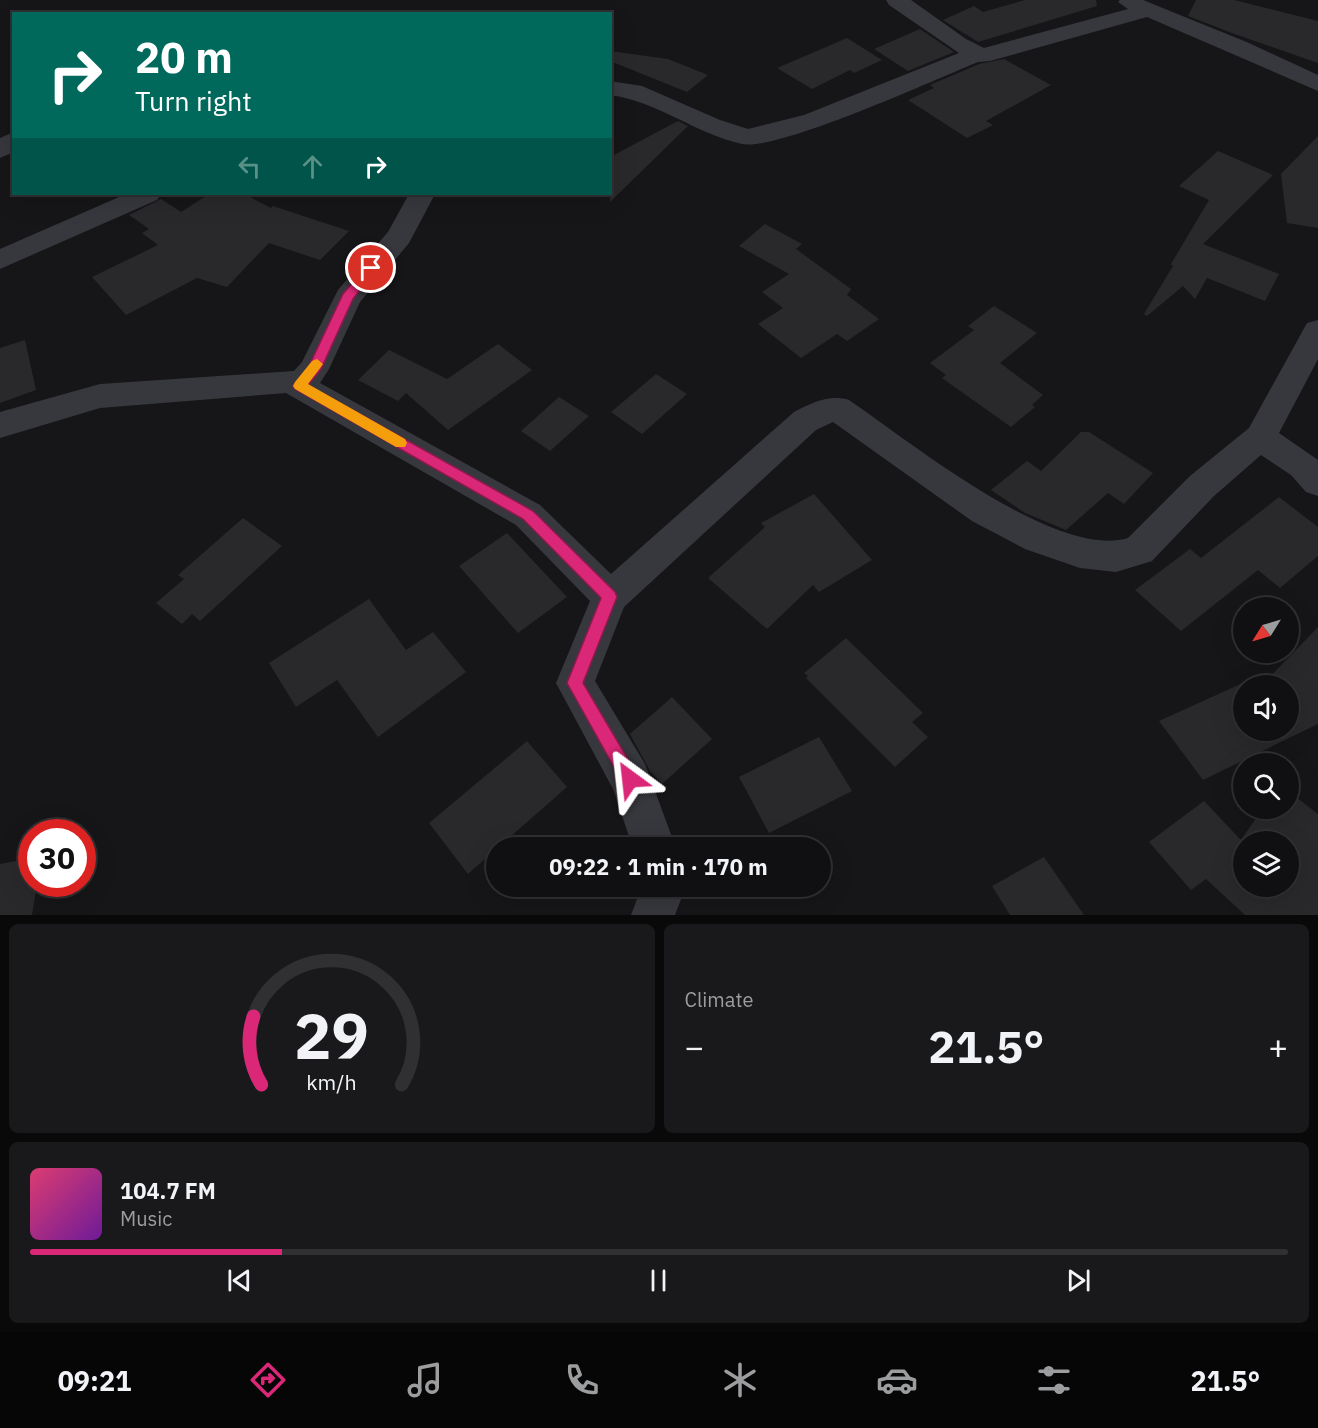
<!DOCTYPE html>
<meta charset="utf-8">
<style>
body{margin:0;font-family:"IBM Plex Sans",sans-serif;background:#19191b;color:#f1f3f6;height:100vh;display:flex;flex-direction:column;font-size:22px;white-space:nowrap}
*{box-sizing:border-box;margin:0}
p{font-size:20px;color:#9c9d9f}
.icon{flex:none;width:33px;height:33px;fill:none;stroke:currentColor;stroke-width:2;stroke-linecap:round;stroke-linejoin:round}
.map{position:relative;height:915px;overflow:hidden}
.panel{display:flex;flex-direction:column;gap:9px;padding:9px;background:#09090a;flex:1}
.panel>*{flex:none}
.hud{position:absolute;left:12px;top:12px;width:600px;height:183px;border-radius:0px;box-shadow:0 6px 24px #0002,0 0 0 2px #303032;background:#00695c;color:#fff;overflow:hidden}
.needle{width:39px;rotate:233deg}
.controls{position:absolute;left:1233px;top:597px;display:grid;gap:12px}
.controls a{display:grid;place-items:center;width:66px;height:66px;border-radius:50%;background:#101012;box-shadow:0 6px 24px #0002,0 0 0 2px #303032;font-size:30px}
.speed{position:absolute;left:18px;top:819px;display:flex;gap:12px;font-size:30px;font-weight:700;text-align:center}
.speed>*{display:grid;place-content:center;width:78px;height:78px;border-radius:50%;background:#101012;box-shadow:0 6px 24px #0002,0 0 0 2px #303032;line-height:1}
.speed .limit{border:9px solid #d22;background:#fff;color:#111}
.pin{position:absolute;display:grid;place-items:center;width:51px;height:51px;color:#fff;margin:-26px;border:3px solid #fff;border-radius:50%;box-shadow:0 2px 6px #0007}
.me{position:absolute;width:66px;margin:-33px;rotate:330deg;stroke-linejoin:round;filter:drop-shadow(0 0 4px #0008)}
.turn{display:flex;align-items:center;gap:21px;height:126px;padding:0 24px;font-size:27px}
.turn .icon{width:78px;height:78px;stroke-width:2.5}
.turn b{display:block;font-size:42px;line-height:51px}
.lanes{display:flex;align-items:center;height:57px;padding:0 24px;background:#0003;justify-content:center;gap:30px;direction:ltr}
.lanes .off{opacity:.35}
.big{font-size:45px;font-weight:700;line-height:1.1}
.panel .tile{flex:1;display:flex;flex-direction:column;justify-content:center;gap:9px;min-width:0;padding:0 21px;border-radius:9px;background:#19191b}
.panel .dial{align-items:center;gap:0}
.dial svg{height:156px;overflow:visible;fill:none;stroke:#303032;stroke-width:7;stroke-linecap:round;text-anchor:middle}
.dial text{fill:#f1f3f6;stroke:none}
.song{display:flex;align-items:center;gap:18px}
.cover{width:72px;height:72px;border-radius:9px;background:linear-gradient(135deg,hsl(340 70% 55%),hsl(280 70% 35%))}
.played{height:6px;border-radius:3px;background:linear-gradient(90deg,#db2777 20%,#303032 20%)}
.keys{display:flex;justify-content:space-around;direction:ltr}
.heat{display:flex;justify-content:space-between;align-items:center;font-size:33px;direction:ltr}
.panel .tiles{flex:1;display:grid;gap:9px;grid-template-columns:1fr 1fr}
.tile:last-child{grid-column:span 2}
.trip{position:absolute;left:486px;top:837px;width:345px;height:60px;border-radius:30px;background:#101012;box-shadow:0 6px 24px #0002,0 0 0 2px #303032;font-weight:700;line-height:60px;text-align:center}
.menu{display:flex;height:96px;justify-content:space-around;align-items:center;background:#060607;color:#9c9d9f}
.menu .icon{width:42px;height:42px}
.menu .current{color:#db2777}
.menu b{font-size:27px;color:#f1f3f6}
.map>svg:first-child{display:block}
.building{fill:#29292c;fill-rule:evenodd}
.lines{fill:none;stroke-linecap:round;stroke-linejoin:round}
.minor{fill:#37383d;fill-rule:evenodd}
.route{fill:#db2777;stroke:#8e194d;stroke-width:1.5}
.slow{fill:#f59e0b}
</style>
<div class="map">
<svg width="1318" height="915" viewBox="0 0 1318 915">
<rect width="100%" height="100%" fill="#161618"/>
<path class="building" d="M1025 0H1096L1097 6 978 42 943 20 974 6 983 12Z
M1196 0H1234L1318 21V63L1232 33 1188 16Z
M920 29 954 52 908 71 874 49Z
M847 38 882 60 854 73 850 70 812 89 777 68Z
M610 51 668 59 708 75 687 92 610 61Z
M1004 59 1051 85 986 121 993 125 967 138 908 100 934 88 930 85 979 64Z
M678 121 688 126 610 202V157Z
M1318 136V228L1287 223 1281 174Z
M1218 151 1273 175 1203 244 1279 274 1265 301 1207 278 1195 299 1183 286 1147 316 1144 314 1173 266 1171 264 1209 200 1179 186Z
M209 194H244L271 208 273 206 349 231 320 260 269 243 227 287 197 278 126 315 92 277 158 245 142 233 149 229 129 215 161 199 181 212Z
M765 224 802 244 796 249 851 289 847 295 879 319 847 341 837 334 801 358 758 324 783 308 762 292 789 274 739 246Z
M994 306 1037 333 1000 363 1043 395 1032 405 1035 407 1011 427 942 378 946 375 930 363 974 330 968 326Z
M25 340 36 390 0 403V348Z
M498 344 532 370 448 430 406 393 398 401 358 380 389 350 447 379Z
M656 374 687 394 642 434 611 412Z
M559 397 589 416 550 451 521 431Z
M1081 432H1089L1153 473 1124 504 1108 493 1066 530 1025 513 991 490 1027 461 1041 471Z
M814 494 872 560 819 592 813 585 767 629 708 578 765 527 761 523Z
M1279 497 1318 527V556L1280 588 1258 570 1181 631 1135 590 1190 549 1201 558Z
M243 518 282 546 200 621 192 614 182 624 156 603 184 579 178 575Z
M507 533 567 597 518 633 459 566Z
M369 599 406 650 433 632 466 672 378 737 337 680 296 707 269 663Z
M1318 627V724L1203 780 1159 721 1256 677 1262 685ZM1244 686H1288V730H1244Z
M846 638 923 713 912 722 928 737 895 767 806 678 808 676 804 673Z
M672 697 712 739 662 784 650 771 630 734Z
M819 737 852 791 769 833 739 777Z
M527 741 567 787 468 874 429 823Z
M1288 791 1318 814V915H1245L1206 879 1191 890 1149 842 1204 801 1241 840 1263 808H1288ZM1244 842H1288V886H1244Z
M1044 857 1084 915H1010L992 886Z
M32 858V884H37L32 915H0V864Z"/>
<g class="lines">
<path class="minor" d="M886 0H911L966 39 984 48 1128 9 1118 2 1120 0H1143L1249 43 1318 75V91L1147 17 990 61 978 62C936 79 779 151 742 144 696 134 657 101 610 95V81L642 86 720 120 748 129 804 115 959 53 889 5Z
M14 132V152L0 158V138Z
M126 194H161L157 200 0 269V249Z
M409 194H435L409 243 360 302 329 369 320 383 540 505 611 574 794 412C812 403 829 394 849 400 909 441 1056 560 1128 538L1190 476 1249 428 1307 323 1318 320V359L1279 433 1318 460V496L1306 492 1291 475 1261 455 1214 496 1152 561 1116 572 1080 568 1025 549 972 521 833 422 816 430 624 607 595 681 645 764 676 848H633L613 789 556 683 590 601 516 525 286 393 100 408 0 438V412L100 384 294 371 302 362 338 290 388 232Z
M642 886H686L675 915H631Z"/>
</g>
<path class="route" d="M371 265 377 268 353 299 321 369 308 385 533 511 615 592 617 597 583 683 636 773 638 779 636 785 630 788 624 785 567 683 601 598 523 519 295 389 293 386 309 366 343 294 367 266Z"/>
<path class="slow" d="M317 359 323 364 308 384 405 439 407 443 405 447H396L295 389 293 386 295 382 312 361Z"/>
</svg>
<div class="controls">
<a><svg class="needle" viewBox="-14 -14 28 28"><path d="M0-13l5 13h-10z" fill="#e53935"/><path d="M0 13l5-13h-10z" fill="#9c9d9f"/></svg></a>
<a><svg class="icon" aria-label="sound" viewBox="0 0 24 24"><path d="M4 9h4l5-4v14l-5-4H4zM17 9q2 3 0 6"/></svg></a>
<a><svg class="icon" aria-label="search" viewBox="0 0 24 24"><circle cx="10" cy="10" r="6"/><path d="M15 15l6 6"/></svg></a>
<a><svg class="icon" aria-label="layers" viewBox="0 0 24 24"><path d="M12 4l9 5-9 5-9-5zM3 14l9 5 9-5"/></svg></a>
</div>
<div class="speed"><div class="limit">30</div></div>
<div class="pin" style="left:371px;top:268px;background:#d93025"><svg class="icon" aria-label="arrive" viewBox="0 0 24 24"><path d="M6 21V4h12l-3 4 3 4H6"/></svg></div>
<svg class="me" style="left:630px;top:779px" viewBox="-20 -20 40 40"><path d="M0-17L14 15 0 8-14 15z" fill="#db2777" stroke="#fff" stroke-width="4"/></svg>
<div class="trip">09:22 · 1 min · 170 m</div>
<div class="hud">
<div class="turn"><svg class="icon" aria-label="right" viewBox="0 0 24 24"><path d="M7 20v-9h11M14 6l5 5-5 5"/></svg><div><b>20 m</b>Turn right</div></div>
<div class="lanes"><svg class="icon off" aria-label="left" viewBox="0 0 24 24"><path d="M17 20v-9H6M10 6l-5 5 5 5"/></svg><svg class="icon off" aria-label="ahead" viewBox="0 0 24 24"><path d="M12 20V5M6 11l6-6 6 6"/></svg><svg class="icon" aria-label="right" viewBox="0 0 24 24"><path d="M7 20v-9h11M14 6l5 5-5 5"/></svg></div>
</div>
</div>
<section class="panel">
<div class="tiles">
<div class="tile dial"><svg viewBox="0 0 100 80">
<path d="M14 69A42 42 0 1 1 86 69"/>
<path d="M14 69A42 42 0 0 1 10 34" stroke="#db2777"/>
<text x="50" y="56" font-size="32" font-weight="700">29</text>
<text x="50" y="72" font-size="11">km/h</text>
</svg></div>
<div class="tile"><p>Climate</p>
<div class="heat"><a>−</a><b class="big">21.5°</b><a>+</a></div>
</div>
<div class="tile">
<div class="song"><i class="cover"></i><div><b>104.7 FM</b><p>Music</p></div></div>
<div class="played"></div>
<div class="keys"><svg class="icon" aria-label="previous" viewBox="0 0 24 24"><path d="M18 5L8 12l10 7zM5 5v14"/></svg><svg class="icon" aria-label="pause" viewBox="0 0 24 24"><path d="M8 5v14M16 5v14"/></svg><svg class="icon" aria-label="next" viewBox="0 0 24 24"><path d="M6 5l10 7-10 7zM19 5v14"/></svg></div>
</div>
</div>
</section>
<nav class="menu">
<b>09:21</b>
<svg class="icon current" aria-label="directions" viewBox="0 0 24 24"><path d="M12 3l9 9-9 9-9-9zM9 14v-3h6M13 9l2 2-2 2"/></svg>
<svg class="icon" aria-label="music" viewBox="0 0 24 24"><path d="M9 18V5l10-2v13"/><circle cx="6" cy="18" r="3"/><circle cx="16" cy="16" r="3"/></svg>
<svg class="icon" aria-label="phone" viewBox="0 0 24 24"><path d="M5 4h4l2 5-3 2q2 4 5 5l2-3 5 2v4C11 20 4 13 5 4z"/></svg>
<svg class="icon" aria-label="climate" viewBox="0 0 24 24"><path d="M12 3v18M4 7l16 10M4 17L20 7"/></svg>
<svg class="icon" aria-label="car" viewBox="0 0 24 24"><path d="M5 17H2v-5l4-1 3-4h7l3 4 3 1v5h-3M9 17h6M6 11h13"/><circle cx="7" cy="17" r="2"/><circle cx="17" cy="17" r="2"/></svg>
<svg class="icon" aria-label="filters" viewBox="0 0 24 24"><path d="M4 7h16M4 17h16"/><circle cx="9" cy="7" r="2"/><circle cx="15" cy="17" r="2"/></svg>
<b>21.5°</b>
</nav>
